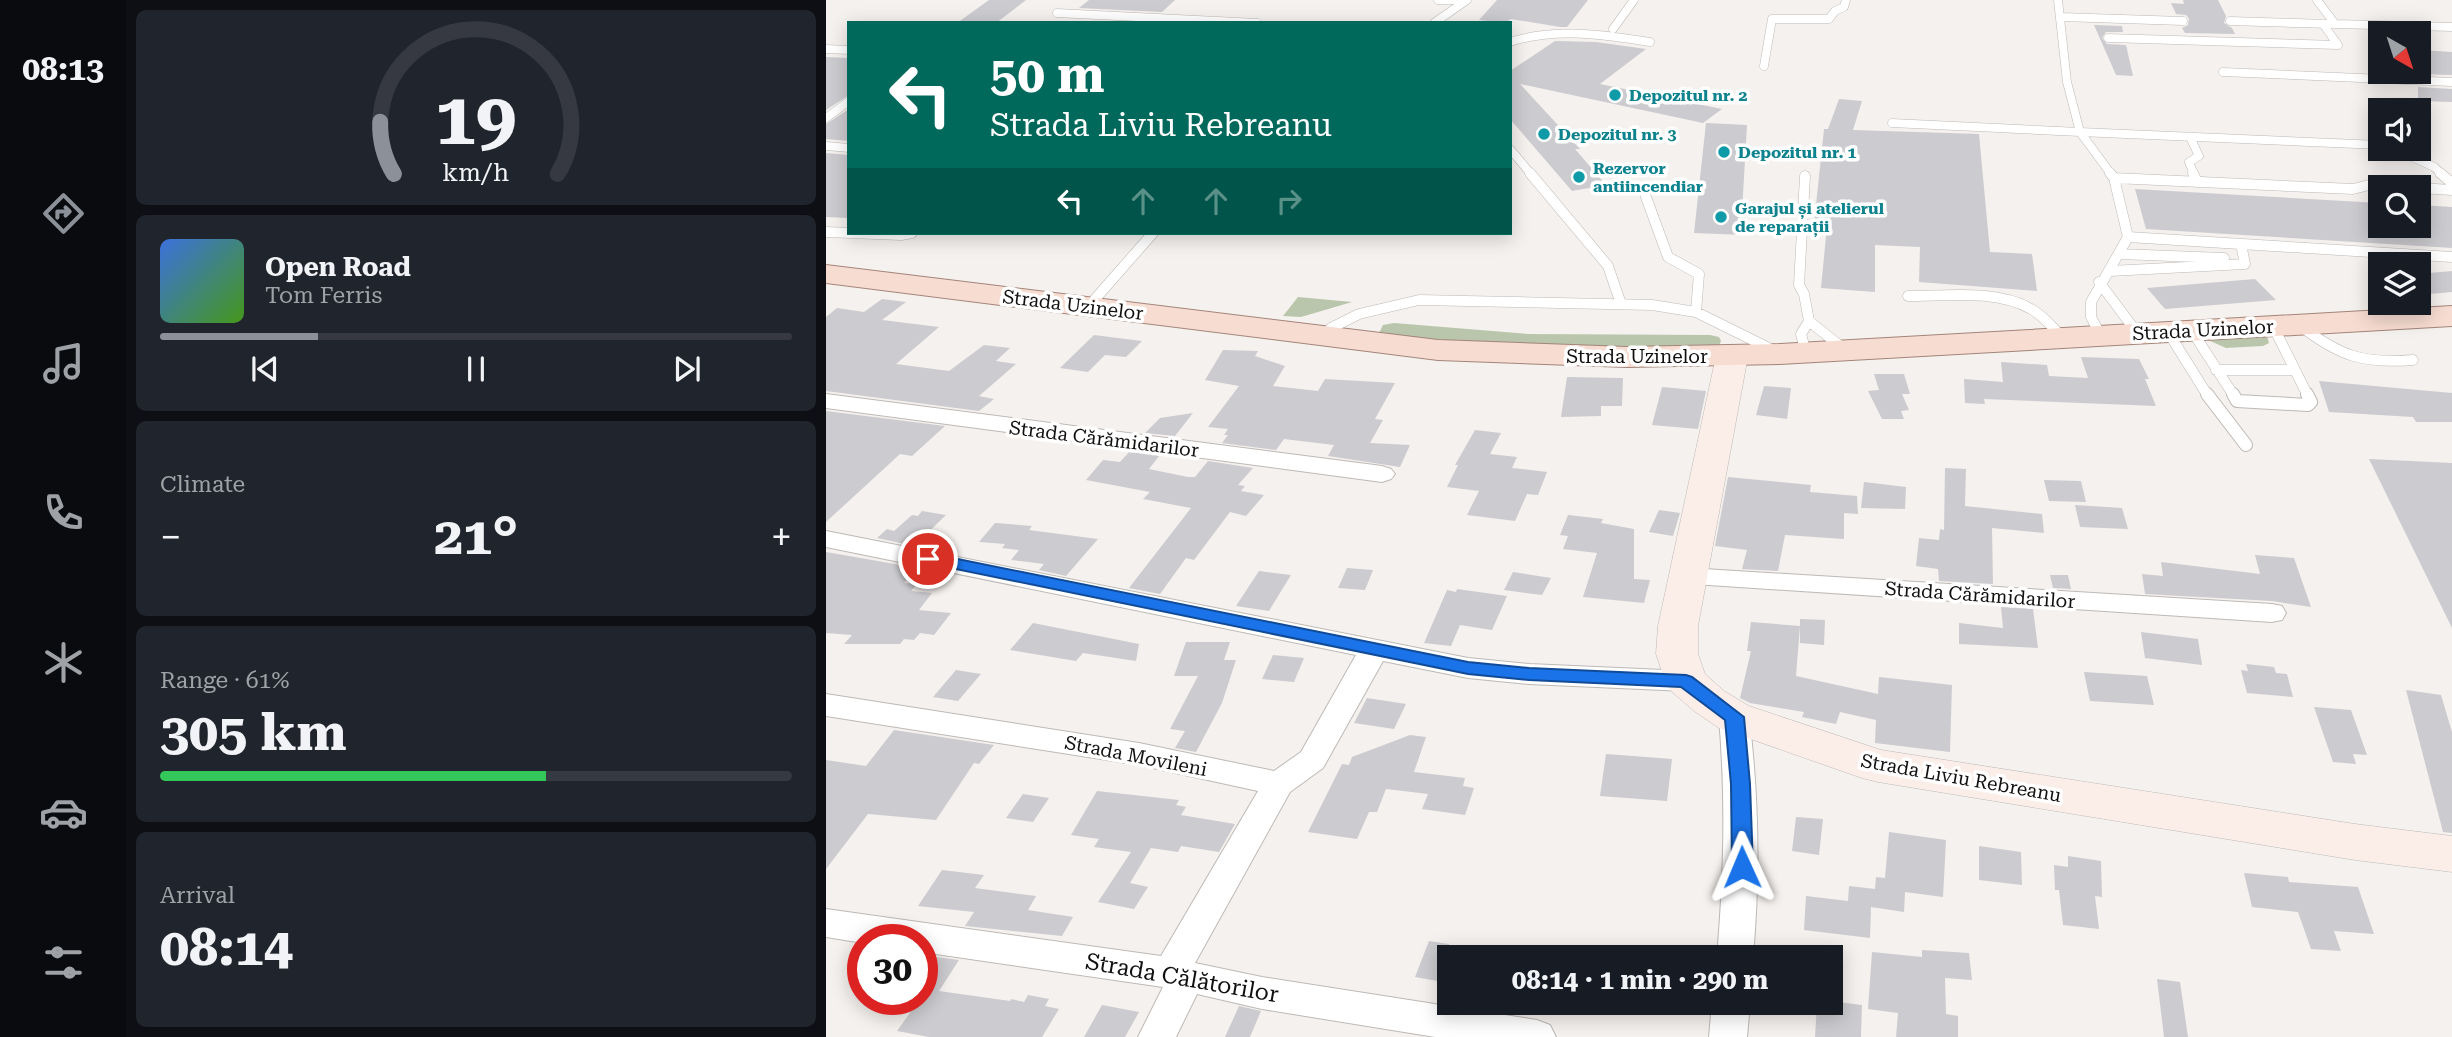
<!DOCTYPE html>
<meta charset="utf-8">
<style>
body{margin:0;font-family:"Roboto Serif",serif;background:#20242c;color:#f1f3f6;height:100vh;display:flex;flex-direction:column;font-size:26px;white-space:nowrap}
*{box-sizing:border-box;margin:0}
p{font-size:23px;color:#9ea1a6}
.icon{flex:none;width:38px;height:38px;fill:none;stroke:currentColor;stroke-width:2;stroke-linecap:round;stroke-linejoin:round}
.map{position:relative;flex:1;overflow:hidden}
.details{display:flex;flex-direction:column;gap:10px;padding:10px;background:#0d0f14;width:700px}
.details>*{flex:none}
.guide{position:absolute;left:21px;top:21px;width:665px;height:214px;border-radius:0px;box-shadow:0 4px 18px #0003;background:#00695c;color:#fff;overflow:hidden}
.needle{width:46px;rotate:141deg}
.controls{position:absolute;left:1542px;top:21px;display:grid;gap:14px}
.controls a{display:grid;place-items:center;width:63px;height:63px;border-radius:0px;background:#171b24;box-shadow:0 4px 18px #0003;font-size:35px}
.speed{position:absolute;left:21px;top:924px;display:flex;gap:14px;font-size:35px;font-weight:700;text-align:center}
.speed>*{display:grid;place-content:center;width:91px;height:91px;border-radius:50%;background:#171b24;box-shadow:0 4px 18px #0003;line-height:1}
.speed .limit{border:10px solid #d22;background:#fff;color:#111}
.pin{position:absolute;display:grid;place-items:center;width:60px;height:60px;color:#fff;margin:-30px;border:4px solid #fff;border-radius:50%;box-shadow:0 2px 7px #0007}
.me{position:absolute;width:77px;margin:-38px;rotate:359deg;stroke-linejoin:round;filter:drop-shadow(0 0 5px #0008)}
.turn{display:flex;align-items:center;gap:24px;height:147px;padding:0 28px;font-size:32px}
.turn .icon{width:91px;height:91px;stroke-width:2.5}
.turn b{display:block;font-size:49px;line-height:60px}
.lanes{display:flex;align-items:center;height:66px;padding:0 28px;background:#0003;justify-content:center;gap:35px;direction:ltr}
.lanes .off{opacity:.35}
.big{font-size:52px;font-weight:700;line-height:1.1}
.details .widget{flex:1;display:flex;flex-direction:column;justify-content:center;gap:10px;min-width:0;padding:0 24px;border-radius:10px;background:#20242c}
.details .dial{align-items:center;gap:0}
.dial svg{height:182px;overflow:visible;fill:none;stroke:#363941;stroke-width:7;stroke-linecap:round;text-anchor:middle}
.dial text{fill:#f1f3f6;stroke:none}
.song{display:flex;align-items:center;gap:21px}
.cover{width:84px;height:84px;border-radius:10px;background:linear-gradient(135deg,hsl(220 70% 55%),hsl(100 70% 35%))}
.played{height:7px;border-radius:4px;background:linear-gradient(90deg,#8c9099 25%,#363941 25%)}
.keys{display:flex;justify-content:space-around;direction:ltr}
.heat{display:flex;justify-content:space-between;align-items:center;font-size:38px;direction:ltr}
.charge{height:10px;border-radius:5px;background:linear-gradient(90deg,#34c759 61%,#363941 0)}
.trip{position:absolute;left:611px;top:945px;width:406px;height:70px;border-radius:0px;background:#171b24;box-shadow:0 4px 18px #0003;font-weight:700;line-height:70px;text-align:center}
main{display:flex;flex:1;min-height:0}
.menu{display:flex;flex-direction:column;width:126px;justify-content:space-around;align-items:center;background:#090b0e;color:#9ea1a6}
.menu .icon{width:49px;height:49px}
.menu .on{color:#8c9099}
.menu b{font-size:32px;color:#f1f3f6}
.map>svg:first-child{display:block}
.green{fill:#bac6ac}
.building{fill:#cccbcf}
.lines{fill:none;stroke-linecap:round;stroke-linejoin:round}
.lane-far2-casing{stroke:#bdb9b6;stroke-width:9}
.lane-far1-casing{stroke:#bdb9b6;stroke-width:11}
.lane-casing{stroke:#bdb9b6;stroke-width:14}
.street-casing{stroke:#bdb9b6;stroke-width:2}
.secondary-casing{stroke:#bdb9b6;stroke-width:1}
.primary-casing{stroke:#a38579;stroke-width:2}
.lane-far2{stroke:#fff;stroke-width:8}
.lane-far1{stroke:#fff;stroke-width:10}
.lane{stroke:#fff;stroke-width:12}
.street{fill:#fff;fill-rule:evenodd}
.secondary{fill:#fbede8;fill-rule:evenodd}
.primary{fill:#f7dcd1;fill-rule:evenodd}
.route{fill:#1a73e8;stroke:#114b97;stroke-width:2}
.culture-dot{fill:#0f9aa8;stroke:#fff;stroke-width:2.5}
.labels{text-anchor:middle;dominant-baseline:central;stroke-width:7;stroke-linejoin:round;paint-order:stroke}
.far-culture-label{font-size:16px;font-weight:bold;fill:#0d838f;stroke:#fff;text-anchor:start}
.street-label{font-size:19px;fill:#11100f;stroke:#fff}
.near-street-label{font-size:23px;fill:#11100f;stroke:#fff}
</style>
<main>
<nav class="menu">
<b>08:13</b>
<svg class="icon on" aria-label="directions" viewBox="0 0 24 24"><path d="M12 3l9 9-9 9-9-9zM9 14v-3h6M13 9l2 2-2 2"/></svg>
<svg class="icon" aria-label="music" viewBox="0 0 24 24"><path d="M9 18V5l10-2v13"/><circle cx="6" cy="18" r="3"/><circle cx="16" cy="16" r="3"/></svg>
<svg class="icon" aria-label="phone" viewBox="0 0 24 24"><path d="M5 4h4l2 5-3 2q2 4 5 5l2-3 5 2v4C11 20 4 13 5 4z"/></svg>
<svg class="icon" aria-label="climate" viewBox="0 0 24 24"><path d="M12 3v18M4 7l16 10M4 17L20 7"/></svg>
<svg class="icon" aria-label="car" viewBox="0 0 24 24"><path d="M5 17H2v-5l4-1 3-4h7l3 4 3 1v5h-3M9 17h6M6 11h13"/><circle cx="7" cy="17" r="2"/><circle cx="17" cy="17" r="2"/></svg>
<svg class="icon" aria-label="filters" viewBox="0 0 24 24"><path d="M4 7h16M4 17h16"/><circle cx="9" cy="7" r="2"/><circle cx="15" cy="17" r="2"/></svg>
</nav>
<section class="details">
<div class="widget dial"><svg viewBox="0 0 100 80">
<path d="M14 69A42 42 0 1 1 86 69"/>
<path d="M14 69A42 42 0 0 1 8 46" stroke="#8c9099"/>
<text x="50" y="56" font-size="32" font-weight="700">19</text>
<text x="50" y="72" font-size="11">km/h</text>
</svg></div>
<div class="widget">
<div class="song"><i class="cover"></i><div><b>Open Road</b><p>Tom Ferris</p></div></div>
<div class="played"></div>
<div class="keys"><svg class="icon" aria-label="previous" viewBox="0 0 24 24"><path d="M18 5L8 12l10 7zM5 5v14"/></svg><svg class="icon" aria-label="pause" viewBox="0 0 24 24"><path d="M8 5v14M16 5v14"/></svg><svg class="icon" aria-label="next" viewBox="0 0 24 24"><path d="M6 5l10 7-10 7zM19 5v14"/></svg></div>
</div>
<div class="widget"><p>Climate</p>
<div class="heat"><a>−</a><b class="big">21°</b><a>+</a></div>
</div>
<div class="widget"><p>Range · 61%</p><b class="big">305 km</b><div class="charge"></div></div>
<div class="widget"><p>Arrival</p><b class="big">08:14</b></div>
</section>
<div class="map">
<svg width="1626" height="1037" viewBox="0 0 1626 1037">
<rect width="100%" height="100%" fill="#f5f1ee"/>
<path class="green" d="M472 297 526 302 475 317 457 316Z
M568 323 702 334 884 335 893 337 895 341 893 346C779 349 665 349 553 333L557 325Z
M1441 336 1443 343 1437 346 1400 348 1382 340Z"/>
<path class="building" d="M163 0H200L170 23H131Z
M263 0H349L336 12 253 8Z
M671 0H762L741 27H734L685 19 679 23 653 20Z
M1357 0H1392L1400 16 1398 23 1406 28 1409 34 1359 33 1356 28 1362 25 1363 19 1360 15 1350 14 1345 3 1358 4Z
M1268 25 1296 26 1297 32H1280L1276 38 1281 44 1300 45 1307 76 1290 75Z
M729 41 770 42 820 49 774 84 896 109 877 123 694 84 754 149H749L780 185 746 191 684 119V71Z
M1592 50 1626 52V75L1592 74Z
M0 57 23 58V95L0 110Z
M1592 87 1626 89V102L1592 101Z
M1013 99 1036 101 1027 130 1153 134 1164 252 1206 254 1211 291 1093 282 1094 247 1049 245V292L995 288 1001 226 988 224 998 129H1002Z
M23 109V141L0 139V124Z
M880 123 921 125 916 212H920L919 235 868 233Z
M0 153 23 155V218L0 217Z
M1309 189 1554 203V226H1592V205L1626 207V248L1320 229Z
M1626 271V292L1592 295V274Z
M1429 279 1450 300 1339 309 1321 288Z
M56 299 80 302 56 320 113 327 70 364 123 371 158 345 184 348 170 361 190 364 153 396 168 399 153 411 0 391V317L11 308 38 312Z
M268 335 316 341 300 357 279 355 262 372 234 368Z
M397 350 432 351 429 356 459 366 447 386 492 391 499 379 569 383 549 419 557 420 544 443 584 445 574 467 502 456 508 445 458 439 450 450 396 443 402 435H398L402 429 382 427 413 386 379 380Z
M1255 357 1313 359 1323 379H1319L1330 406 1158 399 1159 404 1139 403 1138 379 1177 382 1175 362 1221 365 1223 376 1262 378Z
M1048 374H1078L1084 394H1076L1083 410 1075 411 1078 419H1056L1042 391 1053 390Z
M741 377 797 378 796 406H775V416L735 417Z
M1493 381 1626 393V422H1590L1587 417 1503 412Z
M938 386 965 388 961 419 930 415Z
M836 387 880 391 872 429 826 425Z
M0 411 119 426 86 456 74 454 0 522Z
M367 413 349 436 319 433 334 418Z
M649 430 675 433 664 454 691 457 686 468 721 472 712 495 701 494 689 521 641 515 653 491 621 487 632 465H629Z
M304 451 334 455 323 469 362 477H369L382 461 427 468 412 485 419 486 415 491 438 495 420 516 404 512 368 560 360 558 334 594 303 588 365 508 317 499 324 492 260 480 277 460 294 462Z
M1543 459 1626 463V628Z
M1119 468 1140 469 1139 506 1216 514 1218 533 1166 528 1167 584 1113 581 1112 569 1090 566 1093 538 1113 540 1114 529 1118 530Z
M902 477 985 485 984 492 1031 496 1032 514 1018 513V539L959 535 952 571 916 569 921 550 889 546Z
M1218 480 1255 481 1260 502 1223 501Z
M1038 482 1080 487 1079 509 1035 508Z
M1249 505 1296 508 1302 529 1254 527Z
M833 510 854 513 847 536 823 532Z
M96 511 120 515 88 546 51 538 61 529 68 531 86 515 92 516Z
M742 515 777 519 775 523 808 529V579L824 580 818 603 757 597 771 553 737 549 742 536 734 535Z
M169 523 206 526 203 530 272 539 240 576 213 570 218 564 185 560 193 550 176 548 179 544 153 542Z
M0 552 92 568 78 583 91 584 85 591 106 593 93 610 125 613 108 635 94 633 88 640 78 639 74 644H18L26 635 0 633Z
M1429 555 1468 558 1485 607 1446 601 1319 594 1316 574 1337 576 1335 562 1434 574Z
M521 568 547 570 539 590 512 588Z
M433 571 465 575 443 611 410 606Z
M687 572 725 578 716 595 678 590Z
M1224 575H1242L1245 589 1227 588Z
M631 589 681 596 666 630 634 625 625 646 598 643 621 590 630 592Z
M1175 607 1207 609 1212 648 1133 644V623L1177 628Z
M974 619 999 620 998 645 974 643Z
M925 622 974 626 970 676 1052 694 1053 677 1126 685 1124 752 1049 743 1050 720 1014 712 1010 724 976 717 978 712 924 703 914 698 925 651H921Z
M207 623 313 644 310 661 257 653 250 661 184 650Z
M1315 632 1372 639 1376 665 1319 658Z
M360 642H404L398 660H410L396 703 370 752 349 748 359 731 344 729 372 676H348Z
M447 655 478 658 468 682 436 679Z
M1420 664 1448 667 1450 673 1461 674 1467 697 1421 693 1415 670 1422 671Z
M130 670 155 674 132 701 107 697Z
M1258 672 1321 676 1328 705 1264 701Z
M1580 690 1615 695 1626 732V833L1617 832Z
M541 698 580 704 568 729 528 723Z
M1488 707 1525 710 1541 755 1527 754 1530 764 1507 762Z
M68 730 168 745 153 764 148 763 110 820 42 814 0 869V760L40 766Z
M584 735 600 737 588 772 639 778 637 786 648 788 639 815 596 809 602 794 560 789 551 812H543L531 839 482 832 516 764 523 765 526 757Z
M780 754 846 759 841 801 774 796Z
M271 791 353 800 350 805 360 807 355 815 409 824 393 852 355 846 352 852 325 848 304 883 322 887 308 909 272 902 305 852 268 847 273 839 245 835Z
M197 794 223 798 207 822 180 818Z
M970 817 997 819 993 855 966 851Z
M1063 832 1120 840 1117 897 1079 892 1078 912 1045 907 1044 938 978 930 980 896 1022 901 1023 886 1049 889 1050 877 1059 878Z
M1153 846 1195 852 1196 885 1153 880Z
M1242 856 1275 861 1276 897 1269 896 1273 929 1237 925 1233 890H1229L1228 865 1242 867Z
M116 870 158 875 149 888 210 896 202 910 247 917 236 936 139 926 148 912 92 906Z
M1418 873 1462 877 1463 882 1532 887 1548 934 1508 931 1515 951 1485 949 1472 912 1426 907Z
M603 941 623 944V983L589 977Z
M1096 950 1143 953 1146 980 1119 978 1120 1014 1132 1016V1037H1070L1072 1013 1042 1009 1046 952 1096 957Z
M111 957 133 960 113 991 184 1001 185 999 198 1002 202 995 223 999 219 1006 233 1009 216 1037H103L71 1031 86 1010 78 1009 84 999H96V980Z
M1331 979 1354 982 1362 1037H1338Z
M1004 1001 1036 1005 1035 1037H989L991 1003Z
M276 1005 313 1012 299 1037H258Z
M413 1006 435 1011 424 1037H399Z"/>
<g class="lines">
<defs>
<path id="lane-far2" d="M612 0H640
M1232 0 1241 82 1254 132 1554 145
M1491 0 1509 24 1626 27
M231 13 431 23
M1235 17 1357 21
M1404 21 1505 24
M608 23 641 0
M787 29 808 0
M1282 38 1512 45 1497 24
M684 42C731 27 776 35 824 42
M0 49 23 50
M938 66 946 19H1003L1009 11 1018 7 1020 0
M1397 72 1626 82
M0 118 23 101
M1066 123 1254 132 1285 174
M1364 137 1373 156 1363 162 1368 174
M0 146 23 148
M684 149 705 174
M1569 149 1608 167 1616 174"/>
<path id="lane-far1" d="M704 173 782 266 795 304
M1367 173 1371 182
M1614 173 1626 183
M979 176 973 285 978 294 983 321 1018 349
M1288 178 1527 189 1543 185 1576 187
M1592 188 1626 190
M820 197 842 257 873 274 870 312
M0 232 75 235 86 233
M1302 237 1626 257
M1293 254 1398 258
M1284 271 1419 264 1415 244
M1273 282 1312 334
M1082 296C1121 296 1170 289 1205 309 1218 316 1227 328 1237 338
M262 307 327 233
M1473 325C1514 356 1536 364 1587 360
M1447 326 1482 396
M1366 331 1408 396
M1342 332 1382 396
M1275 336 1265 317V302L1302 237 1288 178 1284 173
M496 337 505 328 533 314 593 300 826 305 870 312 951 352
M980 353 975 334 983 321
M1390 370H1469"/>
<path id="lane" d="M1381 394 1420 445
M1407 394 1411 401 1482 405 1485 402 1481 394"/>
<path id="street" d="M0 394 556 466 565 469 569 474 565 479 556 482 0 408Z
M0 531 642 658 703 664 860 671 871 674 875 681 871 688 860 691 703 684 642 678 557 661 497 768 464 792 369 963 436 977 711 1020 724 1025 730 1037H609L436 1009 371 994 350 1037H312L337 987 96 952V940H37V943L0 937V909L335 956 432 791 313 765 0 716V694L313 743 448 771 475 752 530 655 0 547Z
M862 568 1446 604 1456 606 1460 613 1456 620 1446 622 852 583 848 577 852 571Z
M908 706 919 709 923 717C933 798 934 876 927 957H891C898 874 900 801 893 717L897 709Z
M886 1003H924L921 1037H883Z"/>
<path id="secondary" d="M906 347 917 349 922 356 872 626V654L879 674 898 691 923 706 1055 750 1529 824 1626 836V872L1529 860 1052 782 1036 778 893 728 868 711 845 691 839 681 830 654 832 626 890 356 895 349Z"/>
<path id="primary" d="M0 265 612 340 801 347 954 344 1626 306V326L954 364 801 367 612 360 0 283Z"/>
</defs>
<use href="#lane-far2" class="lane-far2-casing"/>
<use href="#lane-far1" class="lane-far1-casing"/>
<use href="#lane" class="lane-casing"/>
<use href="#street" class="street-casing"/>
<use href="#secondary" class="secondary-casing"/>
<use href="#primary" class="primary-casing"/>
<use href="#lane-far2" class="lane-far2"/>
<use href="#lane-far1" class="lane-far1"/>
<use href="#lane" class="lane"/>
<use href="#street" class="street"/>
<use href="#secondary" class="secondary"/>
<use href="#primary" class="primary"/>
</g>
<path class="route" d="M102 553 642 662 703 668 860 675 866 677 918 717 924 784 927 867 924 873 916 875 909 873 906 867 905 784 899 720 855 687 703 680 642 674 96 562 93 559 96 555Z"/>
<g class="culture-dot">
<circle cx="789" cy="95" r="7"/>
<circle cx="718" cy="134" r="7"/>
<circle cx="898" cy="152" r="7"/>
<circle cx="753" cy="177" r="7"/>
<circle cx="895" cy="217" r="7"/>
</g>
<g class="labels">
<g class="far-culture-label">
<text x="803" y="95">Depozitul nr. 2</text>
<text x="732" y="134">Depozitul nr. 3</text>
<text x="912" y="152">Depozitul nr. 1</text>
<text x="767" y="168">Rezervor<tspan x="767" dy="18">antiincendiar</tspan></text>
<text x="909" y="208">Garajul și atelierul<tspan x="909" dy="18">de reparații</tspan></text>
</g>
<g class="street-label">
<text transform="translate(247 305) rotate(7)">Strada Uzinelor</text>
<text transform="translate(1377 330) rotate(-3)">Strada Uzinelor</text>
<text x="811" y="356">Strada Uzinelor</text>
<text transform="translate(278 439) rotate(7)">Strada Cărămidarilor</text>
<text transform="translate(1154 595) rotate(4)">Strada Cărămidarilor</text>
<text transform="translate(310 756) rotate(11)">Strada Movileni</text>
<text transform="translate(1135 778) rotate(10)">Strada Liviu Rebreanu</text>
</g>
<g class="near-street-label">
<text transform="translate(356 978) rotate(10)">Strada Călătorilor</text>
</g>
</g>
</svg>
<div class="controls">
<a><svg class="needle" viewBox="-14 -14 28 28"><path d="M0-13l5 13h-10z" fill="#e53935"/><path d="M0 13l5-13h-10z" fill="#9ea1a6"/></svg></a>
<a><svg class="icon" aria-label="sound" viewBox="0 0 24 24"><path d="M4 9h4l5-4v14l-5-4H4zM17 9q2 3 0 6"/></svg></a>
<a><svg class="icon" aria-label="search" viewBox="0 0 24 24"><circle cx="10" cy="10" r="6"/><path d="M15 15l6 6"/></svg></a>
<a><svg class="icon" aria-label="layers" viewBox="0 0 24 24"><path d="M12 4l9 5-9 5-9-5zM3 14l9 5 9-5"/></svg></a>
</div>
<div class="speed"><div class="limit">30</div></div>
<div class="pin" style="left:102px;top:559px;background:#d93025"><svg class="icon" aria-label="arrive" viewBox="0 0 24 24"><path d="M6 21V4h12l-3 4 3 4H6"/></svg></div>
<svg class="me" style="left:916px;top:867px" viewBox="-20 -20 40 40"><path d="M0-17L14 15 0 8-14 15z" fill="#1a73e8" stroke="#fff" stroke-width="4"/></svg>
<div class="trip">08:14 · 1 min · 290 m</div>
<div class="guide">
<div class="turn"><svg class="icon" aria-label="left" viewBox="0 0 24 24"><path d="M17 20v-9H6M10 6l-5 5 5 5"/></svg><div><b>50 m</b>Strada Liviu Rebreanu</div></div>
<div class="lanes"><svg class="icon" aria-label="left" viewBox="0 0 24 24"><path d="M17 20v-9H6M10 6l-5 5 5 5"/></svg><svg class="icon off" aria-label="ahead" viewBox="0 0 24 24"><path d="M12 20V5M6 11l6-6 6 6"/></svg><svg class="icon off" aria-label="ahead" viewBox="0 0 24 24"><path d="M12 20V5M6 11l6-6 6 6"/></svg><svg class="icon off" aria-label="right" viewBox="0 0 24 24"><path d="M7 20v-9h11M14 6l5 5-5 5"/></svg></div>
</div>
</div>
</main>
